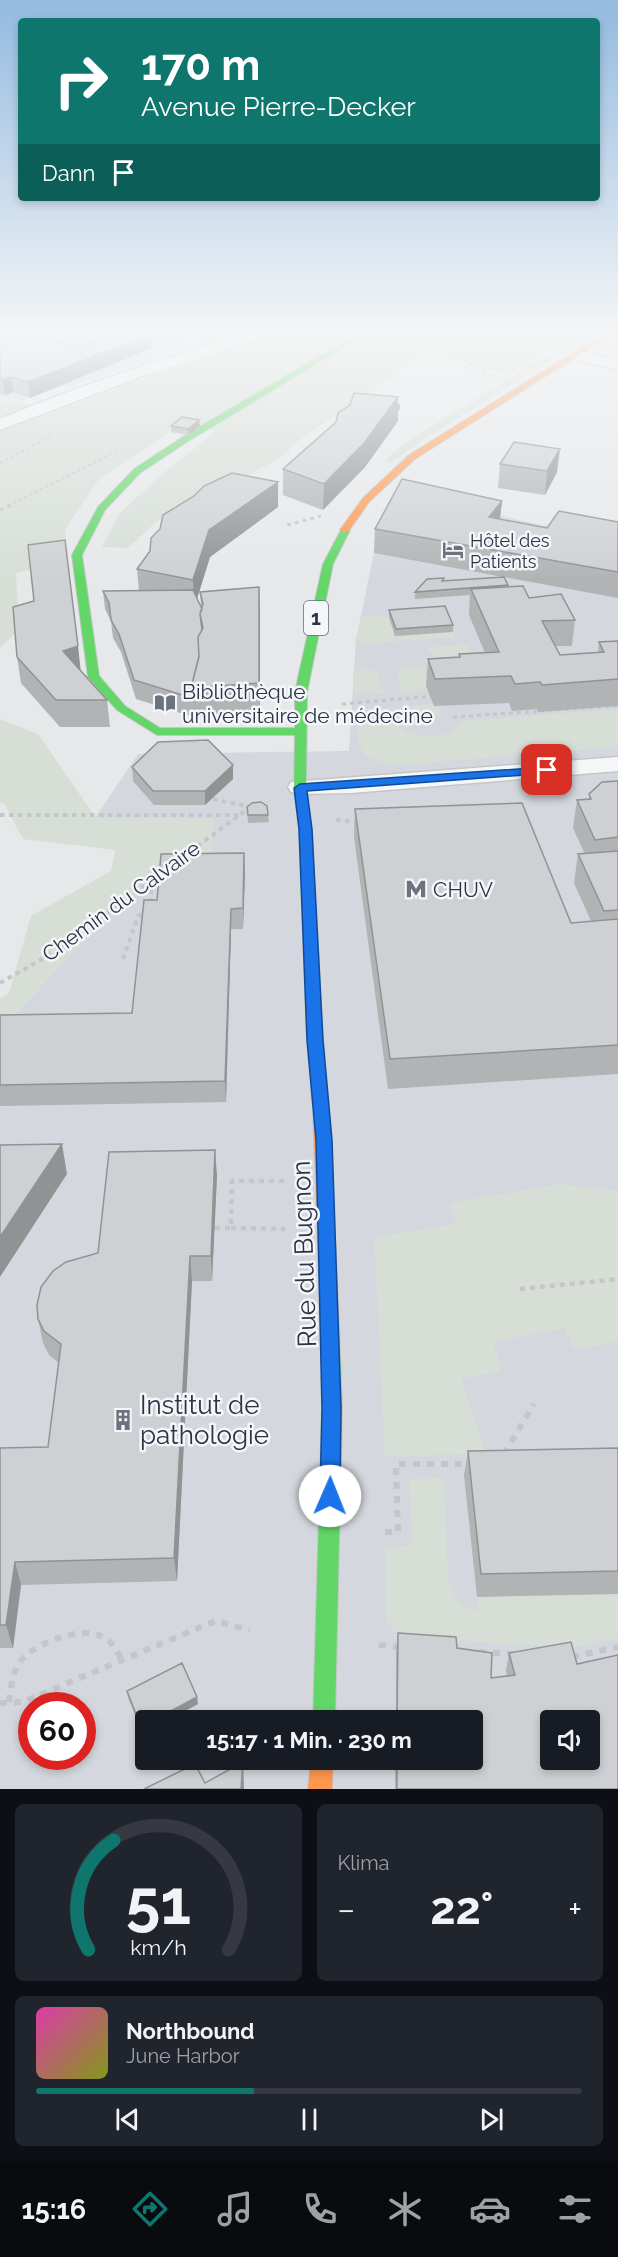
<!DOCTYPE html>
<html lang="de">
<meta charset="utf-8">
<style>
body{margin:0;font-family:Raleway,sans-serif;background:#20242c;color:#f1f3f6;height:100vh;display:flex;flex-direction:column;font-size:22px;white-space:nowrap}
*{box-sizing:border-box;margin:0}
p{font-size:20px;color:#9ea1a6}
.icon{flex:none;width:33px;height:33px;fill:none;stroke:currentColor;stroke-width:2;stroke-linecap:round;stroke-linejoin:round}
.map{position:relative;height:1789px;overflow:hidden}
.panel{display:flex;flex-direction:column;gap:15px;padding:15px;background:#0d0f14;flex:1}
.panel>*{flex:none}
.top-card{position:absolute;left:18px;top:18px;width:582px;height:183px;border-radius:6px;box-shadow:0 3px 9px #0003;background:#0f766e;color:#fff;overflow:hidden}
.tools{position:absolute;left:540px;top:1710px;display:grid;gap:12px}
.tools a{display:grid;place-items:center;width:60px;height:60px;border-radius:6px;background:#171b24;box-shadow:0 3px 9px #0003;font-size:30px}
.speed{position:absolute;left:18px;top:1692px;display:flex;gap:12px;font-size:30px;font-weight:700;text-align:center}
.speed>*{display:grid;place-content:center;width:78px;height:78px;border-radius:50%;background:#171b24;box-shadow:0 3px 9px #0003;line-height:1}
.speed .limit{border:9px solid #d22;background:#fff;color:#111}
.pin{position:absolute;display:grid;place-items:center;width:51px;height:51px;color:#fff;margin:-26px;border-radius:12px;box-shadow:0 3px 9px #0006}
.me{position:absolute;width:66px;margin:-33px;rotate:1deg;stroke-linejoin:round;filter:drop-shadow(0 0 4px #0008)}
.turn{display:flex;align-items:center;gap:21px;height:126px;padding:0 24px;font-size:27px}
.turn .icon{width:78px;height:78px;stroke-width:2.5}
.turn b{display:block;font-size:42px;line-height:51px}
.then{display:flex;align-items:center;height:57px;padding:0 24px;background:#0003;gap:12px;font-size:22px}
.big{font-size:45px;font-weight:700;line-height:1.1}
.panel .widget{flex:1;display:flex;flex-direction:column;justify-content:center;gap:9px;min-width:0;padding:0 21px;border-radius:9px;background:#20242c}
.panel .dial{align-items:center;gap:0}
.dial svg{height:156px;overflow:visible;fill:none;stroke:#363941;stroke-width:7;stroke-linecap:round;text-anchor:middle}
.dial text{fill:#f1f3f6;stroke:none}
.song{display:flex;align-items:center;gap:18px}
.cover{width:72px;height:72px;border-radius:9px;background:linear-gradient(135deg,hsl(320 70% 55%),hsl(70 70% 35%))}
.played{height:6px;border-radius:3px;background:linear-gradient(90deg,#0f766e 40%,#363941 40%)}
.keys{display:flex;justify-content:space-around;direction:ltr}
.heat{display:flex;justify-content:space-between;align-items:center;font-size:33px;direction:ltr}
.panel .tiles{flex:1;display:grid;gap:15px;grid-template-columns:1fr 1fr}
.widget:last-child{grid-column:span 2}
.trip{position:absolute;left:135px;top:1710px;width:348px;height:60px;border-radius:6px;background:#171b24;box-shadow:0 3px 9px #0003;font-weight:700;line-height:60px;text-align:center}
.tabs{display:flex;height:96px;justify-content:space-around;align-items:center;background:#090b0e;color:#9ea1a6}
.tabs .icon{width:42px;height:42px}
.tabs .current{color:#0f766e}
.tabs b{font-size:27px;color:#f1f3f6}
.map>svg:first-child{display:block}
.built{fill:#d4d7dd;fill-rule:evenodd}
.green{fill:#d6ded6}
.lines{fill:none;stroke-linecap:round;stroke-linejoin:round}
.street-casing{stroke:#c4c6c8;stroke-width:3}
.fast-casing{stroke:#c4c6c8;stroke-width:2}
.slow-casing{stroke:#c4c6c8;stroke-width:2}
.path-far4{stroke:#c5c6ca;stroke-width:2;stroke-dasharray:3 3;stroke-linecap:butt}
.path-far3{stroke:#c5c6ca;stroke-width:3;stroke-dasharray:4 4;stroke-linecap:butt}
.path-far2{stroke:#c5c6ca;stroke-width:4;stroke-dasharray:4.5 4.5;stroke-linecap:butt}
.path-far1{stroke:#c5c6ca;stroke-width:4.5;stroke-dasharray:5 5;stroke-linecap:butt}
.path{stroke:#c5c6ca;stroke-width:6;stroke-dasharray:7 7;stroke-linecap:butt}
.street{fill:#f5f6f7;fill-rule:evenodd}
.fast{fill:#63d668;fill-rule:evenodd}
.slow{fill:#ff974d;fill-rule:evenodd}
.wall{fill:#b1b3b5}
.shaded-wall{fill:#909294}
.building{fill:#ced0d3;stroke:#909294;stroke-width:1.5;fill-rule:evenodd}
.route{fill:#1a73e8;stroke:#114b97;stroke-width:1.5}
.labels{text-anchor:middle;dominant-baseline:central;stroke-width:5;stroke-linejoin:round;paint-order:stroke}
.far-poi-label{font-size:18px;fill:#2b3445;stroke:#f4f6f9;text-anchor:start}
.shield{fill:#f4f6f9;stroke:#676e7b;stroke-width:1.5}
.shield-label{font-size:20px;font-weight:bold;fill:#2b3445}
.poi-label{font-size:21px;fill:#2b3445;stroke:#f4f6f9;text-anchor:start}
.street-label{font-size:21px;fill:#2b3445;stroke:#f4f6f9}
.near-street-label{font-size:26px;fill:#2b3445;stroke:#f4f6f9}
.near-poi-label{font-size:26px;fill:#2b3445;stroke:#f4f6f9;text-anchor:start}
</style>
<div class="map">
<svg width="618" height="1789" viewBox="0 0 618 1789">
<rect width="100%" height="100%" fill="#e6e8ea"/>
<path class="built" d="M0 331H214L162 348 154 352 152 358 72 386 56 387 24 400 0 397Z
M408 495 618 542V1789H0V1031L154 864 210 870 213 819 95 818 138 754 349 751 356 640 374 553ZM32 1706H82V1756H32ZM146 1720H472V1760H146ZM550 1720H590V1760H550Z"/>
<path class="green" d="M214 331H580L508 375 426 353 288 448 290 452 233 484 199 497 155 523 128 548 102 547 120 513 160 476 216 431 181 422 153 444 99 479 65 530 68 554 57 564 16 573 19 629 0 648V401L26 404 47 415 148 377 241 349 192 339Z
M587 331H598L426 438 392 462H385L394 452 417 435Z
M381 615 389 617 396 636 453 632 455 637 365 644 356 640 362 617Z
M467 645 476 664 443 660 426 650 429 647Z
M406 665 424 669 431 686H427L428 690 402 692 396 671Z
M365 668 378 673 384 694 354 693 353 673Z
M433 704 438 705 441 714 428 720 413 716 408 706Z
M389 708C392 715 394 723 401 728 416 739 450 740 461 721L618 709V747L399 765C356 761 360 750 355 714L366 709Z
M0 719 38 734 96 818 213 819 211 870 154 865 0 1031V998L9 993 31 916 111 871 115 850 23 839 4 803H0Z
M559 1184 618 1191V1342L574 1350 565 1328 493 1342 502 1371 461 1379 486 1454 385 1456 374 1237 456 1224 450 1203Z
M444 1478 448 1577C452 1594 459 1608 477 1611V1597L618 1594V1638L571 1648 398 1637 386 1620 385 1547 409 1546 412 1537 409 1479Z"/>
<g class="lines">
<defs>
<path id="street" d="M256 331H279L277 334 140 377 0 430V419C83 384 169 356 256 331Z
M576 350 618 360V370L571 358 568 355 571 352Z
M618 757V771L351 793 300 794 291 792 288 787 291 782Z"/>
<path id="fast" d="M362 331H371L190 440 140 473 105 510 82 555 99 676 125 706 160 728H295V692L323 564 342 528 350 530 333 564 307 692 306 787 311 829 323 1040 329 1110 327 1114 321 1116 315 1114 313 1110 307 1040 299 829 294 787 295 735H157L117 710 88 677 72 555 98 507 134 469 184 436Z
M330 1317 336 1319 339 1325 342 1409 335 1720H313L322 1409 321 1325 324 1319Z"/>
<path id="slow" d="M608 331H617L415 459 369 502 348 532H342L340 530 363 498 409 455Z
M321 1104 327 1106 329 1110 339 1325 336 1331 330 1333 324 1331 321 1325 313 1110 315 1106Z
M311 1760H333L332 1789H308Z"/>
</defs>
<use href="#street" class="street-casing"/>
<use href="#fast" class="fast-casing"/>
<use href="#slow" class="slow-casing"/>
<path class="path-far4" d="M497 376 463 368 528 331
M0 463 51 436
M8 506 117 451"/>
<path class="path-far3" d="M0 510 11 505
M287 525 321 516
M342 704 434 696
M453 717 618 706"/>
<path class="path-far2" d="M213 799 250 807
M0 815H239
M336 820 358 822
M183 857 249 808
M150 903 152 881
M123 959 138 916 146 911
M0 983 58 950 162 872"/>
<path class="path-far1" d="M215 1228H231L232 1181H285
M231 1228 285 1229
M520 1289 618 1279"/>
<path class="path" d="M504 1454 534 1404
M385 1532H398L396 1464H470
M379 1645 400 1647
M479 1652 513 1654
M572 1657 618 1647
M9 1702C11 1687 12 1670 23 1658 37 1643 82 1626 101 1636 111 1640 117 1651 122 1660
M0 1703 23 1702 215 1621 250 1630"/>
<use href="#street" class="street"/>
<use href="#fast" class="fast"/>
<use href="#slow" class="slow"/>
</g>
<path class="wall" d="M0 331 79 348 151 334 152 348 30 398 13 392 5 395 0 394Z
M162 331H210L201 335 190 331V333L181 337 162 332Z
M398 403 400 409 398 411V421L365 467 323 510 283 495V469L336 422Z
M171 426H200L189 435 171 432Z
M500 464 557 472 545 495 498 488Z
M502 501 500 519 547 528 618 522V598L504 577 508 585V587L575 620 572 646H555L560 655 598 652 599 642 618 641V706L538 712 537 709 512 711 509 703 434 706 426 686 428 659 459 657V654L485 653 469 615 470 595 415 599V592L444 581 503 577 374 553 375 529Z
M278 507 210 557 197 599 201 607 200 592 259 587 260 712 193 717 136 699 121 652 113 638 111 621 105 609 103 591H139L137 569Z
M65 540 80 670 107 700 110 727H60L21 683 17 657 34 601Z
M389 610 453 625V632L395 636 389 617Z
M233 765V779L205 805H154L133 781 132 767Z
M618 781V1074L388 1089 354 837 355 809 571 923 591 921 574 883 578 854H585L573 828 577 800 589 799V794Z
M247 807 268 815 269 822 248 823Z
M244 853 245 873 243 929H231L226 1102 0 1106V1015L132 1013 157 900Z
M217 1175 212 1281H192L177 1581 21 1585 13 1648H0V1448L48 1447 59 1363 49 1355 43 1343 38 1319 98 1253Z
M618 1448V1594L477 1597 464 1475 468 1451Z
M398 1633 457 1648 491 1678 507 1676 506 1671 509 1653 577 1664 618 1789H395V1760H472V1720H396V1651Z
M127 1691 198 1704 143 1734 128 1698Z"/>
<path class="shaded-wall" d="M182 331H190V333L181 337 180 332Z
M201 331H210L201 335Z
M151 334 152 348 30 398 28 382Z
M11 377 13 392 5 395 3 380Z
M398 397V405L400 403V409L398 411V421L365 467 323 510 324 484Z
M199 420 200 426 189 435 188 429Z
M560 449 557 472 545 495 547 471Z
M278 482V507L210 557 194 608 193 580 209 530Z
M502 501 499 525 489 517Z
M259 587 260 615V712L259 683Z
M78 646 81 673 63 651Z
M233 765V779L205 805V791Z
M244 853 245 873 243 929V908Z
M231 909V929L226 1102 225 1081Z
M62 1144 67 1174 0 1277V1237Z
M215 1150 217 1175 212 1281 211 1256Z
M190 1256 192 1281 177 1581 174 1558Z
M15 1562 21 1585 13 1648 6 1625Z
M197 1697 198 1704 168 1720H154Z
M146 1725V1732L143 1734 141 1727Z
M243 1762 244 1789H241Z"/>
<path class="building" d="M0 331H25L79 348 123 331H141L151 334 28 382 11 377 3 380 0 379Z
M354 393 398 397 365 442 324 484 283 469 336 422 338 413 350 405Z
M182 417 199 420 188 429 171 426Z
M514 442 560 449 547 471 500 464Z
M232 473 278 482 209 530 193 580 137 569 150 551 151 538 160 529 163 515 194 496 204 486Z
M402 479 502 501 489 517 547 528 559 511 618 522V572L375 529Z
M65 540 78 646 63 651 107 700H56L17 657 13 607 34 601 28 545Z
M504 577 508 585 415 592 427 579 444 578 442 581Z
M523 586 529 598 561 594 575 620 542 621 560 655 604 652 599 642 618 641V679L542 685 540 682 515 684 511 676 435 679 428 659 460 657 459 654 499 652 471 589Z
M259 587V683L191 688 199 656 198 637 203 628 200 614 203 604 200 592Z
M193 590 202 609 200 614 202 630 198 637 199 657 191 688 192 698 134 680 119 634 111 620 109 603 103 591Z
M445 606 453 625 396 629 389 610Z
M208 740 233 765 205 791H153L132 767 158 742Z
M618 781V837L595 840 577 800 591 799 589 794 602 782Z
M261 802 267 806 268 815H248L247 807 252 803Z
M522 803 571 923 618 919V1045L390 1059 355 809Z
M618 851V910L604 911 578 854Z
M244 853 243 908 231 909 225 1081 0 1085V1015L132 1013 144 900H157L161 854Z
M62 1144 0 1237V1145Z
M215 1150 211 1256H190L174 1558 15 1562 6 1625H0V1448L48 1447 61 1344 44 1331 38 1319 37 1305 41 1287 53 1271 66 1262 98 1253 109 1152Z
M618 1448V1571L481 1574 468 1451Z
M398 1633 456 1637 457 1648 492 1653 491 1678 515 1675 509 1653 571 1642 577 1664 618 1655V1789H397V1760H472V1720H397ZM550 1720H590V1760H550Z
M182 1663 197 1697 154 1720H146V1725L141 1727 127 1691Z
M243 1762 241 1789H144L195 1764 205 1783Z"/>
<linearGradient id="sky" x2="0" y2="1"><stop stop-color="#93bae0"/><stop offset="0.57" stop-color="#f4f5f6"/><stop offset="1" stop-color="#f4f5f6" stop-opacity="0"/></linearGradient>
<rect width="618" height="581" fill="url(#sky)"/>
<path class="route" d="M547 767 553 770 551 773 307 791 312 829 323 1040 332 1140 341 1408 340 1496 337 1503 330 1506 323 1503 320 1496 322 1408 316 1140 307 1040 299 829 294 788 300 784Z"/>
<defs>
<symbol id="hotel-bare" viewBox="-9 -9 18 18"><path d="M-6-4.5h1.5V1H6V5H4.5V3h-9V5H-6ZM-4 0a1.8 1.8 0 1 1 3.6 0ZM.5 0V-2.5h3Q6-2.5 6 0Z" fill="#6c737f" stroke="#f4f6f9" stroke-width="2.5" paint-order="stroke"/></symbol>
<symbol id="library-bare" viewBox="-9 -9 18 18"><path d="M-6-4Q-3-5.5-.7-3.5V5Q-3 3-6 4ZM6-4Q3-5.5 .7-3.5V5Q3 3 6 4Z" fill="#6c737f" stroke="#f4f6f9" stroke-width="2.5" paint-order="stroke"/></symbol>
<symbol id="metro-bare" viewBox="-9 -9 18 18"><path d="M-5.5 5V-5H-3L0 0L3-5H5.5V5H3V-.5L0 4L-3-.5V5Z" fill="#6c737f" stroke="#f4f6f9" stroke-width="2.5" paint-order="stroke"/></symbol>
<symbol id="building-bare" viewBox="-9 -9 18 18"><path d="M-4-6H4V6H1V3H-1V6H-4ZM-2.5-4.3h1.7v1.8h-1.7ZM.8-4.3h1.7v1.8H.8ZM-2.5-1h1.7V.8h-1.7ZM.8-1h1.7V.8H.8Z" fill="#6c737f" stroke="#f4f6f9" stroke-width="2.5" paint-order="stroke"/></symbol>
</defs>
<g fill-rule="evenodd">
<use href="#hotel-bare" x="438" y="535" width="30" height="30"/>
<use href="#library-bare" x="150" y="688" width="30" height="30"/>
<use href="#metro-bare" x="401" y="874" width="30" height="30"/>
<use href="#building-bare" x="108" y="1405" width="30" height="30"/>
</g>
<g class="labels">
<g class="far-poi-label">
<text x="470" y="540">Hôtel des<tspan x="470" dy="21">Patients</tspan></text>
</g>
<rect class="shield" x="304" y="601" width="24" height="34" rx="4.5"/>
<g class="shield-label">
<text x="316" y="618">1</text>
</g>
<g class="poi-label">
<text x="182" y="691">Bibliothèque<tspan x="182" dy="24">universitaire de médecine</tspan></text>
<text x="433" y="889">CHUV</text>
</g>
<g class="street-label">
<text transform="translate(121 901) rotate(-36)">Chemin du Calvaire</text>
</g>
<g class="near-street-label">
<text transform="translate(304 1254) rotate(-92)">Rue du Bugnon</text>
</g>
<g class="near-poi-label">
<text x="140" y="1405">Institut de<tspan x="140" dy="30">pathologie</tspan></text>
</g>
</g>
</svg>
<div class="tools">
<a><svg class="icon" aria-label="sound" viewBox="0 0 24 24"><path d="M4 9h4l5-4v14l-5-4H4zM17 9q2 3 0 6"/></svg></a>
</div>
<div class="speed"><div class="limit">60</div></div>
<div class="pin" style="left:547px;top:770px;background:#d93025"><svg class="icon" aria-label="arrive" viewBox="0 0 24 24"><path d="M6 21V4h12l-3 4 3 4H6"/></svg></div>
<svg class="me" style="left:330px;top:1496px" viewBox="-20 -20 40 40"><circle r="19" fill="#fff"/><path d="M0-13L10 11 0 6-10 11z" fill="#1a73e8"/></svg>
<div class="trip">15:17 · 1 Min. · 230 m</div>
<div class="top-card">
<div class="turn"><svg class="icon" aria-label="right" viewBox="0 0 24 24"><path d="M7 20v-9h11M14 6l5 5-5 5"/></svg><div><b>170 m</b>Avenue Pierre-Decker</div></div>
<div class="then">Dann<svg class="icon" aria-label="arrive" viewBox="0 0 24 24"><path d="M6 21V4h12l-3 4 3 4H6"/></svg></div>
</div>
</div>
<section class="panel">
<div class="tiles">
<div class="widget dial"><svg viewBox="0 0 100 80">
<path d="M14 69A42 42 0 1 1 86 69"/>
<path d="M14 69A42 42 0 0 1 27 13" stroke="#0f766e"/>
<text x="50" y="56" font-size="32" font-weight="700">51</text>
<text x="50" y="72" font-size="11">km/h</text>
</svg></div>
<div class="widget"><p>Klima</p>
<div class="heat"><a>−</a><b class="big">22°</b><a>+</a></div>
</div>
<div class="widget">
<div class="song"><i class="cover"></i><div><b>Northbound</b><p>June Harbor</p></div></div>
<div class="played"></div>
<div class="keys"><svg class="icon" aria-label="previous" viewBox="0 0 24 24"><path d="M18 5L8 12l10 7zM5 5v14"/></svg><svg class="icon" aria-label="pause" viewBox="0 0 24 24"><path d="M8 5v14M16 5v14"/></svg><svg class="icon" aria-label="next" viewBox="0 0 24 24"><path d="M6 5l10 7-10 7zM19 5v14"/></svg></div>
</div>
</div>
</section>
<nav class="tabs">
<b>15:16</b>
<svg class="icon current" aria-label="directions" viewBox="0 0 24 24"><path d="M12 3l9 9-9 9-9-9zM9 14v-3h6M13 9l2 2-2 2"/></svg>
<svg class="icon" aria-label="music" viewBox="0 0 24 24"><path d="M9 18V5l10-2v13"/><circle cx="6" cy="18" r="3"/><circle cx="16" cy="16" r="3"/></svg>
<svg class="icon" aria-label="phone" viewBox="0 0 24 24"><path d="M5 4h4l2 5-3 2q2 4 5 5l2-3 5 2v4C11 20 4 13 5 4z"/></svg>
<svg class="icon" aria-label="climate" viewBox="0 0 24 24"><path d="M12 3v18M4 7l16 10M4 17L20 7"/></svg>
<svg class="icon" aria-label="car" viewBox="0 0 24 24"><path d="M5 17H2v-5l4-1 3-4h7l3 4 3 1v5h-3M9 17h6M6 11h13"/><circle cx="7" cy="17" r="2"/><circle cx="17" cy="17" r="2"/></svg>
<svg class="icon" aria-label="filters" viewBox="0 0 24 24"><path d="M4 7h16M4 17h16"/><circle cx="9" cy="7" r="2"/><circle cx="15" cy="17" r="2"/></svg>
</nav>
